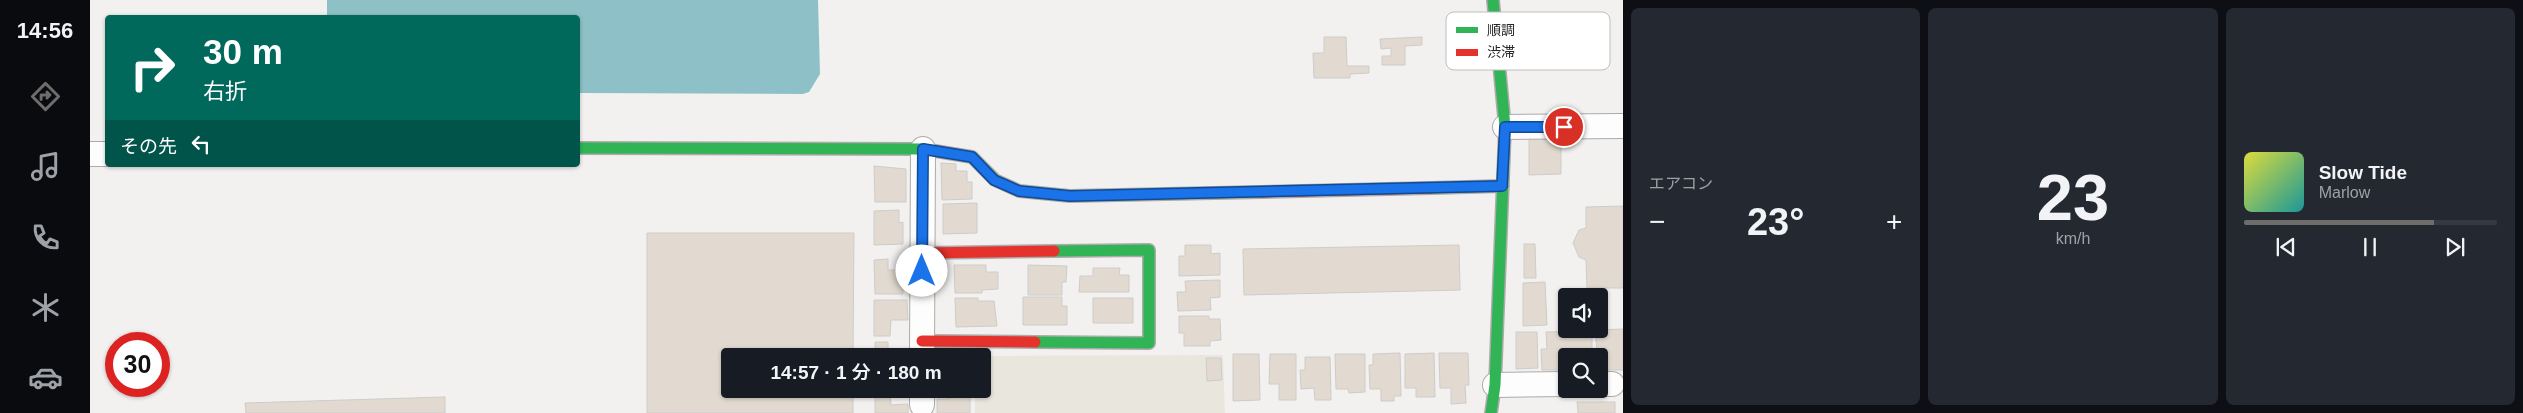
<!DOCTYPE html>
<html lang="ja">
<meta charset="utf-8">
<style>
body{margin:0;font-family:Helvetica,"Noto Sans JP",sans-serif;background:#242831;color:#f1f3f6;height:100vh;display:flex;flex-direction:column;font-size:19px;white-space:nowrap}
*{box-sizing:border-box;margin:0}
p{font-size:16px;color:#9ea1a6}
.icon{flex:none;width:28px;height:28px;fill:none;stroke:currentColor;stroke-width:2;stroke-linecap:round;stroke-linejoin:round}
.map{position:relative;flex:1;overflow:hidden}
.side{display:flex;flex-direction:column;gap:8px;padding:8px;background:#0d0f14;width:900px}
.side>*{flex:none}
.banner{position:absolute;left:15px;top:15px;width:475px;height:152px;border-radius:5px;box-shadow:0 1px 4px #0004;background:#00695c;color:#fff;overflow:hidden}
.controls{position:absolute;left:1468px;top:288px;display:grid;gap:10px}
.controls a{display:grid;place-items:center;width:50px;height:50px;border-radius:5px;background:#171b24;box-shadow:0 1px 4px #0004;font-size:25px}
.speed{position:absolute;left:15px;top:332px;display:flex;gap:10px;font-size:25px;font-weight:700;text-align:center}
.speed>*{display:grid;place-content:center;width:65px;height:65px;border-radius:50%;background:#171b24;box-shadow:0 1px 4px #0004;line-height:1}
.speed .limit{border:8px solid #d22;background:#fff;color:#111}
.pin{position:absolute;display:grid;place-items:center;width:42px;height:42px;color:#fff;margin:-21px;border:2px solid #fff;border-radius:50%;box-shadow:0 1px 5px #0007}
.me{position:absolute;width:55px;margin:-28px;rotate:0deg;stroke-linejoin:round;filter:drop-shadow(0 0 4px #0008)}
.turn{display:flex;align-items:center;gap:18px;height:105px;padding:0 15px;font-size:22px}
.turn .icon{width:65px;height:65px;stroke-width:2.5}
.turn b{display:block;font-size:35px;line-height:42px}
.then{display:flex;align-items:center;height:48px;padding:0 15px;background:#0003;gap:10px;font-size:19px}
.big{font-size:38px;font-weight:600;line-height:1.1}
.side .card{flex:1;display:flex;flex-direction:column;justify-content:center;gap:8px;min-width:0;padding:0 18px;border-radius:8px;background:#242831}
.side .dial{align-items:center;gap:0}
.dial b{font-size:65px;line-height:1}
.song{display:flex;align-items:center;gap:15px}
.cover{width:60px;height:60px;border-radius:8px;background:linear-gradient(135deg,hsl(60 70% 55%),hsl(180 70% 35%))}
.played{height:5px;border-radius:2px;background:linear-gradient(90deg,#6e6d6b 75%,#363941 75%)}
.keys{display:flex;justify-content:space-around;direction:ltr}
.heat{display:flex;justify-content:space-between;align-items:center;font-size:28px;direction:ltr}
.side .tiles{flex:1;display:grid;gap:8px;grid-template-columns:repeat(3,1fr)}
.trip{position:absolute;left:631px;top:348px;width:270px;height:50px;border-radius:5px;background:#171b24;box-shadow:0 1px 4px #0004;font-weight:600;line-height:50px;text-align:center}
main{display:flex;flex:1;min-height:0}
.tabs{display:flex;flex-direction:column;width:90px;justify-content:space-around;align-items:center;background:#090b0e;color:#9ea1a6}
.tabs .icon{width:35px;height:35px}
.tabs .selected{color:#6e6d6b}
.tabs b{font-size:22px;color:#f1f3f6}
.map>svg:first-child{display:block}
.built{fill:#e9e6de}
.water{fill:#8ec1c7}
.building{fill:#e2dad0;stroke:#cdccca}
.lines{fill:none;stroke-linecap:round;stroke-linejoin:round}
.street-casing{stroke:#acabaa;stroke-width:26}
.fast-casing{stroke:#acabaa;stroke-width:14}
.jam-casing{stroke:#acabaa;stroke-width:14}
.street{stroke:#fdfdfd;stroke-width:24}
.fast{stroke:#30b455;stroke-width:11}
.jam{stroke:#e5322d;stroke-width:11}
.route-casing{stroke:#114b97;stroke-width:12}
.route{stroke:#1a73e8;stroke-width:9}
.key{fill:#fff;stroke:#bebebd;stroke-width:1}
.key-label{font-size:14px;fill:#262624}
</style>
<main>
<nav class="tabs">
<b>14:56</b>
<svg class="icon selected" aria-label="directions" viewBox="0 0 24 24"><path d="M12 3l9 9-9 9-9-9zM9 14v-3h6M13 9l2 2-2 2"/></svg>
<svg class="icon" aria-label="music" viewBox="0 0 24 24"><path d="M9 18V5l10-2v13"/><circle cx="6" cy="18" r="3"/><circle cx="16" cy="16" r="3"/></svg>
<svg class="icon" aria-label="phone" viewBox="0 0 24 24"><path d="M5 4h4l2 5-3 2q2 4 5 5l2-3 5 2v4C11 20 4 13 5 4z"/></svg>
<svg class="icon" aria-label="climate" viewBox="0 0 24 24"><path d="M12 3v18M4 7l16 10M4 17L20 7"/></svg>
<svg class="icon" aria-label="car" viewBox="0 0 24 24"><path d="M5 17H2v-5l4-1 3-4h7l3 4 3 1v5h-3M9 17h6M6 11h13"/><circle cx="7" cy="17" r="2"/><circle cx="17" cy="17" r="2"/></svg>
</nav>
<div class="map">
<svg width="1533" height="413" viewBox="0 0 1533 413">
<rect width="100%" height="100%" fill="#f3f1ef"/>
<path class="built" d="M1133 355 1135 413H885V389H892V356H884Z"/>
<path class="water" d="M237 0H728L730 74 719 92 713 94 488 93V18L237 17Z"/>
<path class="building" d="M1234 37H1256L1257 66H1279V73L1260 74V78H1224L1223 53H1234Z
M1332 37V45L1315 46V65H1292V56H1301V48L1291 49 1290 39Z
M1471 137V174L1439 175V138Z
M851 163 866 164V171H877V182H882V199L852 200Z
M784 166 816 169V202H785Z
M887 203V233L853 234V204Z
M1533 206V288H1497L1496 260 1489 257 1483 243 1489 230 1496 228V207Z
M809 210V223L813 222V244L784 245V211Z
M557 233H764L763 356H640V389H763V413H557Z
M1434 244H1445L1446 278H1434Z
M1095 245H1121V254L1130 253V275L1089 276V256H1095Z
M1369 245 1370 290 1154 295 1153 249Z
M798 259V270H813V294H785L784 260Z
M864 265H896V272H908V289L892 290V293H865Z
M938 265 977 266 976 282H972V295H938Z
M1003 268H1030L1029 275H1039V292H989L990 276H1003Z
M1130 280V297L1120 298 1121 310 1088 311 1087 292H1096L1095 281Z
M1455 282 1457 325 1433 326V283Z
M933 297H972V306H977V325H933Z
M865 298H888V301H904L907 326 866 327Z
M1003 298H1043V323H1003Z
M784 300H817L818 320H801L800 336H784Z
M1089 316H1119V319H1130L1131 340 1120 341V346H1094V333H1089Z
M1533 329V370H1509L1505 330Z
M1502 331V356H1476V370H1452L1451 349H1457L1456 332Z
M1426 332H1447L1448 368 1426 369Z
M785 342H798V354L814 353V356H785Z
M1310 353 1311 396H1304V401H1291V389H1280L1279 365H1283V354Z
M1344 353 1345 397H1326V388H1315V354Z
M1349 353H1378L1379 385H1375L1376 403 1361 404V388H1350Z
M1143 354H1169L1170 400 1143 401Z
M1180 354H1206V400H1189V384H1179Z
M1245 354H1275V392L1259 393 1258 389H1246Z
M1215 357H1240L1241 400H1225L1224 388 1211 389 1210 370H1215Z
M1116 358H1131L1132 380 1117 381Z
M880 391V413H847V399H859L858 392Z
M800 392 801 405 818 404V413H785V393Z
M355 397V413H156L155 403Z
M1487 402H1525V413H1488Z"/>
<g class="lines">
<defs>
<path id="street" d="M1415 127 1533 126
M0 154H18
M832 356 833 149
M1509 384H1522
M1405 385 1476 384
M832 389V405"/>
<path id="fast" d="M488 148 833 149 882 157 905 180 929 191 980 196 1172 192
M1341 188 1413 186
M945 342 1059 343V250L964 251
M1401 413 1405 385 1415 127 1403 0"/>
<path id="jam" d="M1172 192 1341 188
M833 253 964 251
M832 341 945 342"/>
</defs>
<use href="#street" class="street-casing"/>
<use href="#fast" class="fast-casing"/>
<use href="#jam" class="jam-casing"/>
<use href="#street" class="street"/>
<use href="#fast" class="fast"/>
<use href="#jam" class="jam"/>
</g>
<g class="lines">
<defs>
<path id="route" d="M832 271 833 149 882 157 904 180 929 191 980 196 1412 186 1415 127H1474"/>
</defs>
<use href="#route" class="route-casing"/>
<use href="#route" class="route"/>
</g>
<rect x="1356" y="12" width="164" height="58" rx="8" class="key"/>
<rect x="1366" y="27" width="22" height="6" fill="#30b455"/>
<rect x="1366" y="49" width="22" height="7" fill="#e5322d"/>
<g class="key-label">
<text x="1397" y="35">順調</text>
<text x="1397" y="57">渋滞</text>
</g>
</svg>
<div class="controls">
<a><svg class="icon" aria-label="sound" viewBox="0 0 24 24"><path d="M4 9h4l5-4v14l-5-4H4zM17 9q2 3 0 6"/></svg></a>
<a><svg class="icon" aria-label="search" viewBox="0 0 24 24"><circle cx="10" cy="10" r="6"/><path d="M15 15l6 6"/></svg></a>
</div>
<div class="speed"><div class="limit">30</div></div>
<div class="pin" style="left:1474px;top:127px;background:#d93025"><svg class="icon" aria-label="arrive" viewBox="0 0 24 24"><path d="M6 21V4h12l-3 4 3 4H6"/></svg></div>
<svg class="me" style="left:832px;top:271px" viewBox="-20 -20 40 40"><circle r="19" fill="#fff"/><path d="M0-13L10 11 0 6-10 11z" fill="#1a73e8"/></svg>
<div class="trip">14:57 · 1 分 · 180 m</div>
<div class="banner">
<div class="turn"><svg class="icon" aria-label="right" viewBox="0 0 24 24"><path d="M7 20v-9h11M14 6l5 5-5 5"/></svg><div><b>30 m</b>右折</div></div>
<div class="then">その先<svg class="icon" aria-label="left" viewBox="0 0 24 24"><path d="M17 20v-9H6M10 6l-5 5 5 5"/></svg></div>
</div>
</div>
<section class="side">
<div class="tiles">
<div class="card"><p>エアコン</p>
<div class="heat"><a>−</a><b class="big">23°</b><a>+</a></div>
</div>
<div class="card dial"><b>23</b><p>km/h</p></div>
<div class="card">
<div class="song"><i class="cover"></i><div><b>Slow Tide</b><p>Marlow</p></div></div>
<div class="played"></div>
<div class="keys"><svg class="icon" aria-label="previous" viewBox="0 0 24 24"><path d="M18 5L8 12l10 7zM5 5v14"/></svg><svg class="icon" aria-label="pause" viewBox="0 0 24 24"><path d="M8 5v14M16 5v14"/></svg><svg class="icon" aria-label="next" viewBox="0 0 24 24"><path d="M6 5l10 7-10 7zM19 5v14"/></svg></div>
</div>
</div>
</section>
</main>
